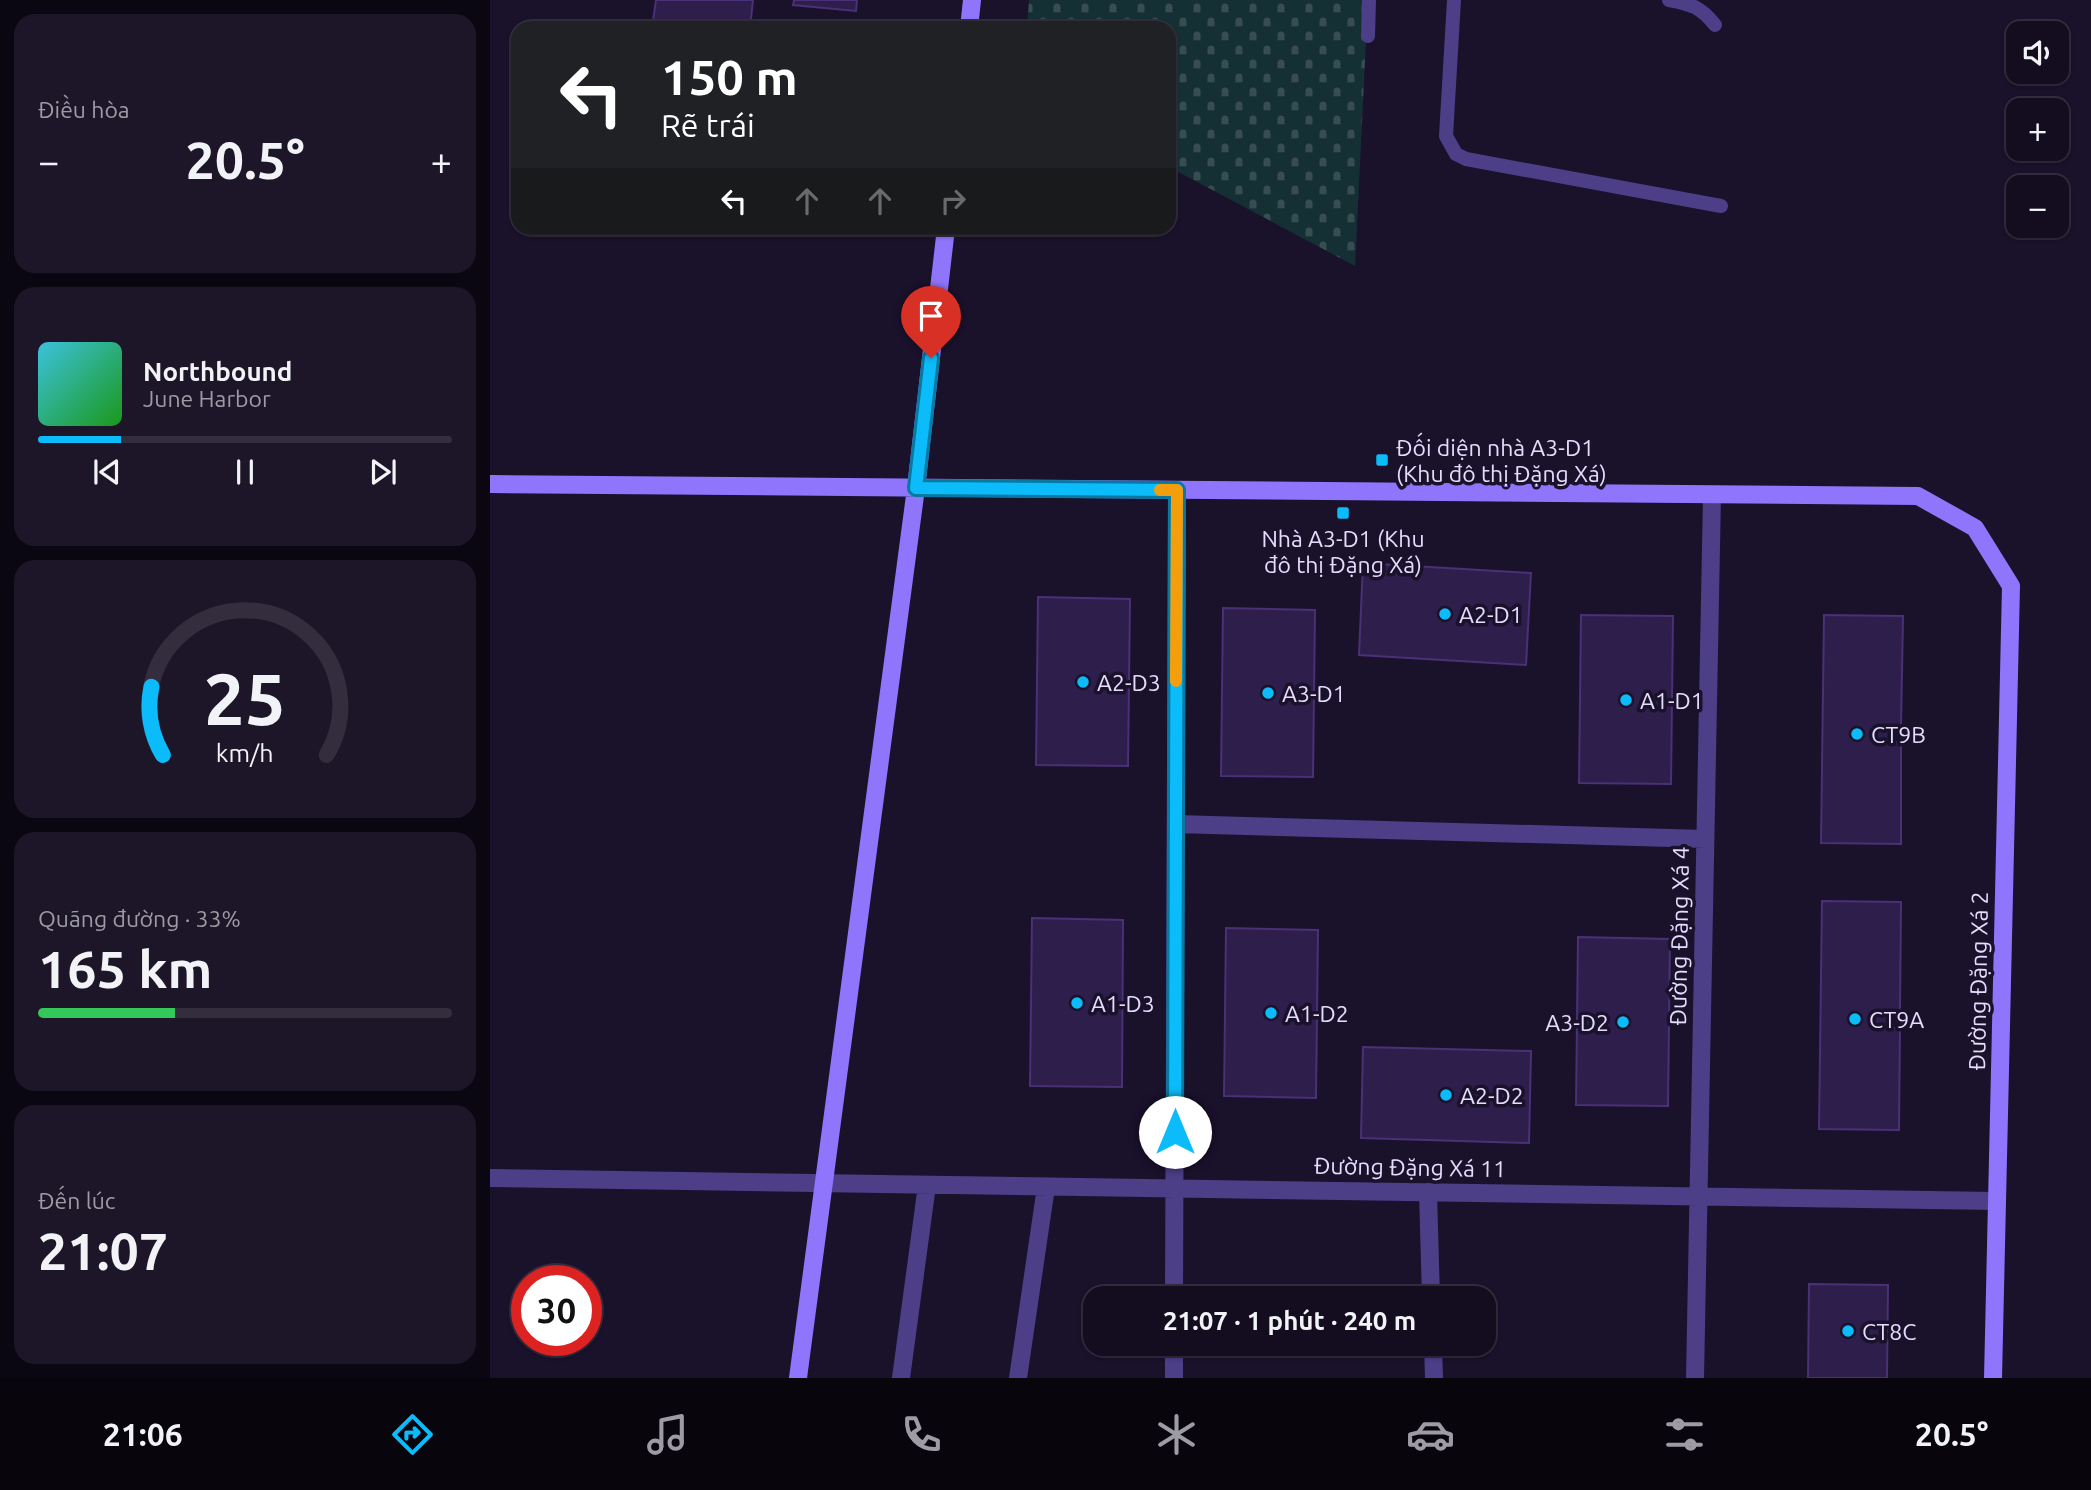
<!DOCTYPE html>
<html lang="vi">
<meta charset="utf-8">
<style>
body{margin:0;font-family:Ubuntu,sans-serif;background:#1d1629;color:#f1f3f6;height:100vh;display:flex;flex-direction:column;font-size:26px;white-space:nowrap}
*{box-sizing:border-box;margin:0}
p{font-size:23px;color:#9d9ca5}
.icon{flex:none;width:38px;height:38px;fill:none;stroke:currentColor;stroke-width:2;stroke-linecap:round;stroke-linejoin:round}
.map{position:relative;flex:1;overflow:hidden}
.panel{display:flex;flex-direction:column;gap:14px;padding:14px;background:#0b0712;width:490px}
.panel>*{flex:none}
.top-card{position:absolute;left:21px;top:21px;width:665px;height:214px;border-radius:21px;box-shadow:0 2px 5px #0004,0 0 0 2px #332d3e;background:#202124;color:#fff;overflow:hidden}
.buttons{position:absolute;left:1516px;top:21px;display:grid;gap:14px}
.buttons a{display:grid;place-items:center;width:63px;height:63px;border-radius:14px;background:#140d20;box-shadow:0 2px 5px #0004,0 0 0 2px #332d3e;font-size:35px}
.speed{position:absolute;left:21px;top:1265px;display:flex;gap:14px;font-size:35px;font-weight:700;text-align:center}
.speed>*{display:grid;place-content:center;width:91px;height:91px;border-radius:50%;background:#140d20;box-shadow:0 2px 5px #0004,0 0 0 2px #332d3e;line-height:1}
.speed .limit{border:10px solid #d22;background:#fff;color:#111}
.pin{position:absolute;display:grid;place-items:center;width:60px;height:60px;color:#fff;margin:-72px -30px;border-radius:50% 50% 50% 0;rotate:-45deg;box-shadow:0 0 7px #0007}
.pin .icon{rotate:45deg}
.me{position:absolute;width:77px;margin:-38px;rotate:0deg;stroke-linejoin:round;filter:drop-shadow(0 0 5px #0008)}
.turn{display:flex;align-items:center;gap:24px;height:147px;padding:0 35px;font-size:32px}
.turn .icon{width:91px;height:91px;stroke-width:2.5}
.turn b{display:block;font-size:49px;line-height:60px}
.lanes{display:flex;align-items:center;height:66px;padding:0 35px;background:#0003;justify-content:center;gap:35px;direction:ltr}
.lanes .off{opacity:.35}
.big{font-size:52px;font-weight:700;line-height:1.1}
.panel .card{flex:1;display:flex;flex-direction:column;justify-content:center;gap:10px;min-width:0;padding:0 24px;border-radius:21px;background:#1d1629}
.panel .dial{align-items:center;gap:0}
.dial svg{height:182px;overflow:visible;fill:none;stroke:#332d3e;stroke-width:7;stroke-linecap:round;text-anchor:middle}
.dial text{fill:#f1f3f6;stroke:none}
.song{display:flex;align-items:center;gap:21px}
.cover{width:84px;height:84px;border-radius:10px;background:linear-gradient(135deg,hsl(190 70% 55%),hsl(120 70% 35%))}
.played{height:7px;border-radius:4px;background:linear-gradient(90deg,#0cbbfa 20%,#332d3e 20%)}
.keys{display:flex;justify-content:space-around;direction:ltr}
.heat{display:flex;justify-content:space-between;align-items:center;font-size:38px;direction:ltr}
.charge{height:10px;border-radius:5px;background:linear-gradient(90deg,#34c759 33%,#332d3e 0)}
.trip{position:absolute;left:593px;top:1286px;width:413px;height:70px;border-radius:21px;background:#140d20;box-shadow:0 2px 5px #0004,0 0 0 2px #332d3e;font-weight:700;line-height:70px;text-align:center}
.tabs{display:flex;height:112px;justify-content:space-around;align-items:center;background:#08050d;color:#9d9ca5}
.tabs .icon{width:49px;height:49px}
.tabs .active{color:#0cbbfa}
.tabs b{font-size:32px;color:#f1f3f6}
main{display:flex;flex:1;min-height:0}
.map>svg:first-child{display:block}
.cemetery{fill:url(#cemetery-stones)}
.building{fill:#2e1e4b;stroke:#4a3077;stroke-width:2}
.lines{fill:none;stroke-linecap:round;stroke-linejoin:round}
.lane{stroke:#4d3e88;stroke-width:14}
.street{stroke:#4d3e88;stroke-width:18}
.secondary{stroke:#8e75fc;stroke-width:18}
.route-casing{stroke:#087aa2;stroke-width:18}
.route{stroke:#0cbbfa;stroke-width:12}
.slow{stroke:#f59e0b;stroke-width:12}
.poi-dot{fill:#0cbbfa;stroke:#1a112b;stroke-width:2.5}
.labels{text-anchor:middle;dominant-baseline:central;stroke-width:7;stroke-linejoin:round;paint-order:stroke}
.poi-label{font-size:23px;fill:#e5dcfe;stroke:#1a112b;text-anchor:start}
.street-label{font-size:23px;fill:#e5dcfe;stroke:#1a112b}
</style>
<main>
<section class="panel">
<div class="card"><p>Điều hòa</p>
<div class="heat"><a>−</a><b class="big">20.5°</b><a>+</a></div>
</div>
<div class="card">
<div class="song"><i class="cover"></i><div><b>Northbound</b><p>June Harbor</p></div></div>
<div class="played"></div>
<div class="keys"><svg class="icon" aria-label="previous" viewBox="0 0 24 24"><path d="M18 5L8 12l10 7zM5 5v14"/></svg><svg class="icon" aria-label="pause" viewBox="0 0 24 24"><path d="M8 5v14M16 5v14"/></svg><svg class="icon" aria-label="next" viewBox="0 0 24 24"><path d="M6 5l10 7-10 7zM19 5v14"/></svg></div>
</div>
<div class="card dial"><svg viewBox="0 0 100 80">
<path d="M14 69A42 42 0 1 1 86 69"/>
<path d="M14 69A42 42 0 0 1 9 39" stroke="#0cbbfa"/>
<text x="50" y="56" font-size="32" font-weight="700">25</text>
<text x="50" y="72" font-size="11">km/h</text>
</svg></div>
<div class="card"><p>Quãng đường · 33%</p><b class="big">165 km</b><div class="charge"></div></div>
<div class="card"><p>Đến lúc</p><b class="big">21:07</b></div>
</section>
<div class="map">
<svg width="1601" height="1378" viewBox="0 0 1601 1378">
<defs>
<pattern id="cemetery-stones" width="16" height="16" patternUnits="userSpaceOnUse" patternTransform="scale(1.75)"><rect width="16" height="16" fill="#153034"/><path d="M2 7V4a2 2 0 0 1 4 0v3zM10 15v-3a2 2 0 0 1 4 0v3z" fill="#374d52"/></pattern>
</defs>
<rect width="100%" height="100%" fill="#1a112b"/>
<path class="cemetery" d="M539 0H878L865 266 679 167V28H537Z"/>
<path class="building" d="M166 0H263L260 28H162Z
M304 0H367L366 11 303 5Z
M873 563 1041 573 1036 665 869 655Z
M548 597 640 599 638 766 546 765Z
M733 608 825 610 823 777 731 776Z
M1091 615 1183 616 1181 784 1089 783Z
M1334 615 1413 616 1411 725H1401L1402 742H1411V844L1331 843Z
M1332 901 1411 902 1410 1011H1400V1028H1410L1409 1130 1329 1129Z
M542 918 633 920 632 1087 540 1086Z
M736 928 828 930 826 1098 734 1096Z
M1088 937 1180 939 1178 1106 1086 1105Z
M873 1047 1041 1051 1039 1143 871 1138Z
M1319 1284 1398 1285 1397 1378H1318Z"/>
<g class="lines">
<path class="lane" d="M964 0 956 136 966 154 976 159 1231 206
M1179 0C1201 4 1211 7 1225 25
M878 36 879 0"/>
<path class="street" d="M686 824 1215 839
M0 1178 1507 1201
M938 1192 941 1298
M684 1298 687 490
M943 1344 944 1378
M411 1378 437 1185
M528 1378 556 1187
M684 1378V1344
M1205 1378 1222 495"/>
<path class="secondary" d="M479 28 482 0
M0 484 1428 496 1485 528 1521 586 1503 1378
M308 1378 426 488 456 228"/>
</g>
<g class="lines">
<defs>
<path id="route" d="M441 358 426 488 687 490 685 1132"/>
</defs>
<use href="#route" class="route-casing"/>
<use href="#route" class="route"/>
<path class="slow" d="M670 490H687L686 681"/>
</g>
<g class="poi-dot">
<rect x="885" y="453" width="14" height="14" rx="3.5"/>
<rect x="846" y="506" width="14" height="14" rx="3.5"/>
<circle cx="955" cy="614" r="7"/>
<circle cx="593" cy="682" r="7"/>
<circle cx="778" cy="693" r="7"/>
<circle cx="1136" cy="700" r="7"/>
<circle cx="1367" cy="734" r="7"/>
<circle cx="587" cy="1003" r="7"/>
<circle cx="781" cy="1013" r="7"/>
<circle cx="1365" cy="1019" r="7"/>
<circle cx="1133" cy="1022" r="7"/>
<circle cx="956" cy="1095" r="7"/>
<circle cx="1358" cy="1331" r="7"/>
</g>
<g class="labels">
<g class="poi-label">
<text x="906" y="447">Đối diện nhà A3-D1<tspan x="906" dy="26">(Khu đô thị Đặng Xá)</tspan></text>
<text x="853" y="538" text-anchor="middle">Nhà A3-D1 (Khu<tspan x="853" dy="26">đô thị Đặng Xá)</tspan></text>
<text x="969" y="614">A2-D1</text>
<text x="607" y="682">A2-D3</text>
<text x="792" y="693">A3-D1</text>
<text x="1150" y="700">A1-D1</text>
<text x="1381" y="734">CT9B</text>
<text x="601" y="1003">A1-D3</text>
<text x="795" y="1013">A1-D2</text>
<text x="1379" y="1019">CT9A</text>
<text x="1119" y="1022" text-anchor="end">A3-D2</text>
<text x="970" y="1095">A2-D2</text>
<text x="1372" y="1331">CT8C</text>
</g>
<g class="street-label">
<text transform="translate(1189 936) rotate(-89)">Đường Đặng Xá 4</text>
<text transform="translate(1488 981) rotate(-89)">Đường Đặng Xá 2</text>
<text transform="translate(920 1167) rotate(1)">Đường Đặng Xá 11</text>
</g>
</g>
</svg>
<div class="buttons">
<a><svg class="icon" aria-label="sound" viewBox="0 0 24 24"><path d="M4 9h4l5-4v14l-5-4H4zM17 9q2 3 0 6"/></svg></a>
<a>+</a>
<a>−</a>
</div>
<div class="speed"><div class="limit">30</div></div>
<div class="pin" style="left:441px;top:358px;background:#d93025"><svg class="icon" aria-label="arrive" viewBox="0 0 24 24"><path d="M6 21V4h12l-3 4 3 4H6"/></svg></div>
<svg class="me" style="left:685px;top:1132px" viewBox="-20 -20 40 40"><circle r="19" fill="#fff"/><path d="M0-13L10 11 0 6-10 11z" fill="#0cbbfa"/></svg>
<div class="trip">21:07 · 1 phút · 240 m</div>
<div class="top-card">
<div class="turn"><svg class="icon" aria-label="left" viewBox="0 0 24 24"><path d="M17 20v-9H6M10 6l-5 5 5 5"/></svg><div><b>150 m</b>Rẽ trái</div></div>
<div class="lanes"><svg class="icon" aria-label="left" viewBox="0 0 24 24"><path d="M17 20v-9H6M10 6l-5 5 5 5"/></svg><svg class="icon off" aria-label="ahead" viewBox="0 0 24 24"><path d="M12 20V5M6 11l6-6 6 6"/></svg><svg class="icon off" aria-label="ahead" viewBox="0 0 24 24"><path d="M12 20V5M6 11l6-6 6 6"/></svg><svg class="icon off" aria-label="right" viewBox="0 0 24 24"><path d="M7 20v-9h11M14 6l5 5-5 5"/></svg></div>
</div>
</div>
</main>
<nav class="tabs">
<b>21:06</b>
<svg class="icon active" aria-label="directions" viewBox="0 0 24 24"><path d="M12 3l9 9-9 9-9-9zM9 14v-3h6M13 9l2 2-2 2"/></svg>
<svg class="icon" aria-label="music" viewBox="0 0 24 24"><path d="M9 18V5l10-2v13"/><circle cx="6" cy="18" r="3"/><circle cx="16" cy="16" r="3"/></svg>
<svg class="icon" aria-label="phone" viewBox="0 0 24 24"><path d="M5 4h4l2 5-3 2q2 4 5 5l2-3 5 2v4C11 20 4 13 5 4z"/></svg>
<svg class="icon" aria-label="climate" viewBox="0 0 24 24"><path d="M12 3v18M4 7l16 10M4 17L20 7"/></svg>
<svg class="icon" aria-label="car" viewBox="0 0 24 24"><path d="M5 17H2v-5l4-1 3-4h7l3 4 3 1v5h-3M9 17h6M6 11h13"/><circle cx="7" cy="17" r="2"/><circle cx="17" cy="17" r="2"/></svg>
<svg class="icon" aria-label="filters" viewBox="0 0 24 24"><path d="M4 7h16M4 17h16"/><circle cx="9" cy="7" r="2"/><circle cx="15" cy="17" r="2"/></svg>
<b>20.5°</b>
</nav>
